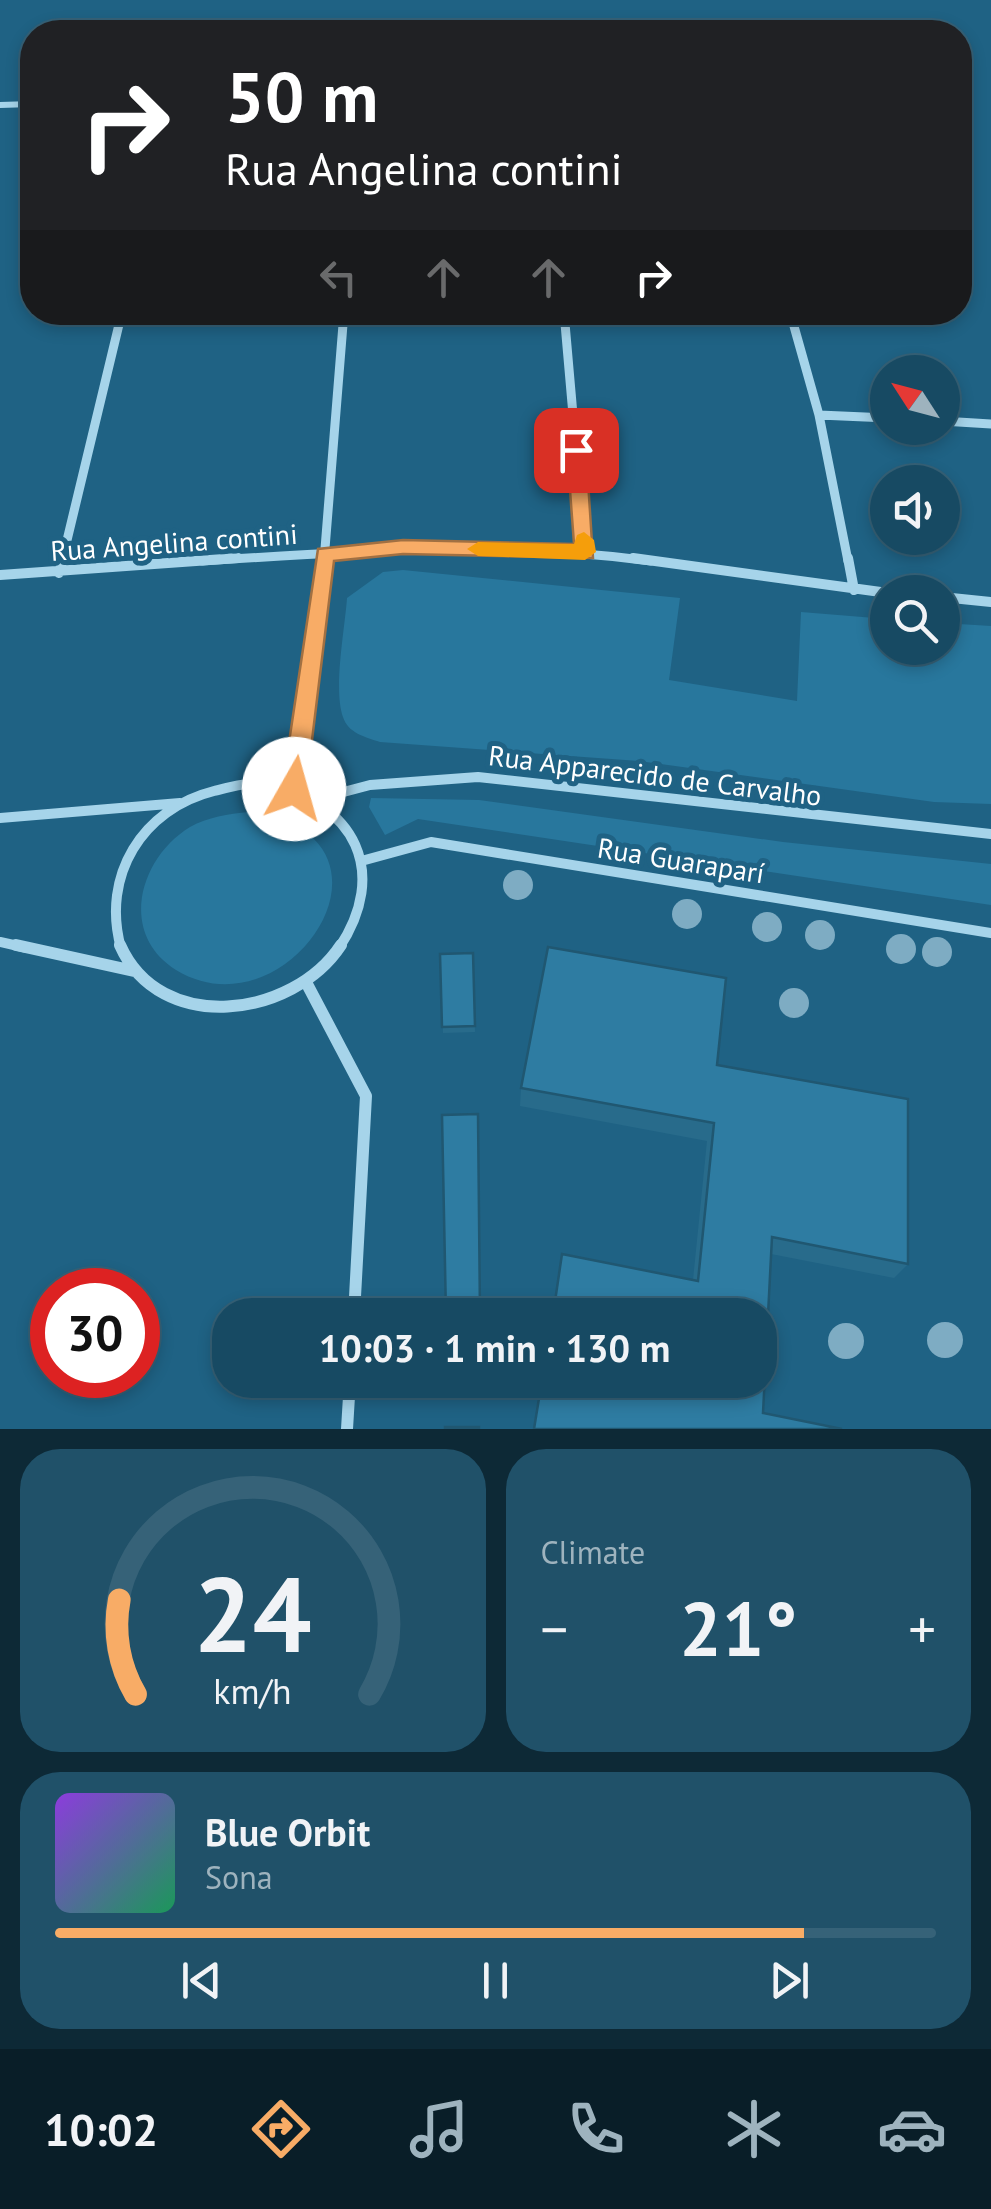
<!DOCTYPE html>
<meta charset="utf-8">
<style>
body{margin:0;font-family:"PT Sans",sans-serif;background:#205169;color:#f1f3f6;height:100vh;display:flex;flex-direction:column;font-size:38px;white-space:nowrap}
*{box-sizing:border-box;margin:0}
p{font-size:32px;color:#9eb3be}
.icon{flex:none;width:55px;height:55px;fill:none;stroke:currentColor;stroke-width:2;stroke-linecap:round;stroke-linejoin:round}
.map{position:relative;height:1429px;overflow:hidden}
.details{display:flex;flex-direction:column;gap:20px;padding:20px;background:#0d2936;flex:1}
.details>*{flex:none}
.top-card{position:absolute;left:20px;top:20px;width:952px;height:305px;border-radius:40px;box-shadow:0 5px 15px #0003,0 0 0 2px #366278;background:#202124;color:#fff;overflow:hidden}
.needle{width:65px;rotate:306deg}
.buttons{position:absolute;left:870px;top:355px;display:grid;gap:20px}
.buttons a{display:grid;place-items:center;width:90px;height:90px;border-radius:50%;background:#174a63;box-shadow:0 5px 15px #0003,0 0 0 2px #366278;font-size:50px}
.speed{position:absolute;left:30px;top:1268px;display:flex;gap:20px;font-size:50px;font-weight:700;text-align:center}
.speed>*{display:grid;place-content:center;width:130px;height:130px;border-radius:50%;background:#174a63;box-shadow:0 5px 15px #0003,0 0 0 2px #366278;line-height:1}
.speed .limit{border:15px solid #d22;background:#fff;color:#111}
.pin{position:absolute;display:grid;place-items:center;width:85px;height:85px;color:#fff;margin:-42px;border-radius:20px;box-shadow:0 5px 15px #0006}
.me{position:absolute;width:110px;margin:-55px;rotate:7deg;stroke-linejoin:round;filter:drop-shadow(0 0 8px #0008)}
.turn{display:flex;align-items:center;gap:35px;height:210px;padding:0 40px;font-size:45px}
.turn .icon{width:130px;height:130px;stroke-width:2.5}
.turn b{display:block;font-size:70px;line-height:85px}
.lanes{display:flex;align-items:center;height:95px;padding:0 40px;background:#0003;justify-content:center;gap:50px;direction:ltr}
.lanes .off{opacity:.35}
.big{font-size:75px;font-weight:600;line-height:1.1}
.details .tile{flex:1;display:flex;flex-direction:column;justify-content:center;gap:15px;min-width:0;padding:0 35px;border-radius:40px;background:#205169}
.details .dial{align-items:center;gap:0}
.dial svg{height:260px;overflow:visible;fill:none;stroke:#366278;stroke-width:7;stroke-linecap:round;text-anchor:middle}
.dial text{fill:#f1f3f6;stroke:none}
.song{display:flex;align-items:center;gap:30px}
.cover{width:120px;height:120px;border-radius:15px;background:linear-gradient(135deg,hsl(270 70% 55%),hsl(150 70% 35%))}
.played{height:10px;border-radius:5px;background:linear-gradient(90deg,#f8ac66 85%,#366278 85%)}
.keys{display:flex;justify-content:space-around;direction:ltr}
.heat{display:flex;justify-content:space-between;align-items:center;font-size:55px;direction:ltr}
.details .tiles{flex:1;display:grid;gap:20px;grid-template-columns:1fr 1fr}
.tile:last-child{grid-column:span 2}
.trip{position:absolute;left:212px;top:1298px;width:565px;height:100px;border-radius:40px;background:#174a63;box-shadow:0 5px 15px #0003,0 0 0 2px #366278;font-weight:600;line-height:100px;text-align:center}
.tabs{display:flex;height:160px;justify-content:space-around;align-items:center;background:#091e28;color:#9eb3be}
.tabs .icon{width:70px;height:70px}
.tabs .active{color:#f8ac66}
.tabs b{font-size:45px;color:#f1f3f6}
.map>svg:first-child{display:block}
.green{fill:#28779d}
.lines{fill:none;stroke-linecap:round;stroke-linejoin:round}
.minor-far3{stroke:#a6d4ea;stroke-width:6}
.minor-far2{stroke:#a6d4ea;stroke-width:9}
.minor-far1{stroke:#a6d4ea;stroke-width:10}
.minor{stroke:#a6d4ea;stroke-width:12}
.tree{fill:#7eacc3}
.wall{fill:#286b8b}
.building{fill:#2e7ca2;stroke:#205771;stroke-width:2.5}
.route{fill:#f8ac66;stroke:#a17042;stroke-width:2.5}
.slow{fill:#f59e0b}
.labels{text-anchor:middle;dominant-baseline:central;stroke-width:10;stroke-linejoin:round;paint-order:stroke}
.street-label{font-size:28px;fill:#fff;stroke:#1f6284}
</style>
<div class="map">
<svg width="991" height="1429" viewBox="0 0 991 1429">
<rect width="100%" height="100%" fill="#1f6284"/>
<path class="green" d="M403 570 680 598 669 680 797 701 801 612 887 619 888 648H942L943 623 991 626V804L934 802 639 761 380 742C365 737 348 733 343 717 333 689 345 628 347 598L383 572Z
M371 798 479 800 783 842 991 864V905L418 819 385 835 369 807Z
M249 812C422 836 289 1039 176 970 118 934 139 858 190 827 208 817 228 814 249 812Z"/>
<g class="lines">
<path class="minor-far3" d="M0 105 32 104"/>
<path class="minor-far2" d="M564 312 585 552
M790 312 819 415 848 561
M819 415 888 418
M942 421 991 424
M62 561 122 312
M202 561C353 551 501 541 651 561
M324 561 344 312"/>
<path class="minor-far1" d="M633 558 888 593
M848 558 854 590
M59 573 63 558
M0 575 238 558
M942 597 991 602
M294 789 324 558
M317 799 370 785 478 777 991 834
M0 818 180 803
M365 860 431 842 991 933
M0 942 27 948
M121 948C101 876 142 809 214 791 230 787 251 781 267 785 356 802 389 873 339 948"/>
<path class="minor" d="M16 945 134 971
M120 945C160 1036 293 1018 341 945
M307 984 366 1096 354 1315
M347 1429 350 1380"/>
</g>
<g class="tree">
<circle cx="518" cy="885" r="15"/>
<circle cx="687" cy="914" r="15"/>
<circle cx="767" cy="927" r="15"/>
<circle cx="820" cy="935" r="15"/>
<circle cx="901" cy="949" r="15"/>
<circle cx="937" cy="952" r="15"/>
<circle cx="794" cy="1003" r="15"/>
<circle cx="945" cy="1340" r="18"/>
<circle cx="846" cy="1341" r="18"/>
</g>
<path class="wall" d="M473 953 475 1032 443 1033 440 954Z
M717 1065 908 1264 894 1278 771 1254 534 1429 693 1280 707 1141 520 1106 521 1088Z"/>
<path class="building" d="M548 947 726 978 717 1065 908 1099V1264L772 1237 763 1413 842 1429H534L542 1380H760V1315H553L562 1254 698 1281 714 1123 521 1088Z
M473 953 475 1026 442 1027 440 954Z
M478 1114 480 1315H446L442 1115Z
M445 1427H479V1429H445Z"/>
<path class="route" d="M576 443 586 450 593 558 403 554 334 561 306 789 294 799 286 796 282 789 318 549 403 540 574 544 567 450Z"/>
<path class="slow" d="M584 532 594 540 596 552 585 560 478 556 467 549 478 542 574 544 577 535Z"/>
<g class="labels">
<g class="street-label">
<text transform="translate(174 542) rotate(-4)">Rua Angelina contini</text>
<text transform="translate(655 775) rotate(7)">Rua Apparecido de Carvalho</text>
<text transform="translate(681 860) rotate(9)">Rua Guaraparí</text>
</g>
</g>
</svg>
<div class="buttons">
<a><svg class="needle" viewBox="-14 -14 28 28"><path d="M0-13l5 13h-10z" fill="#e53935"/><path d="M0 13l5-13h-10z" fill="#9eb3be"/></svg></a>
<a><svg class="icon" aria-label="sound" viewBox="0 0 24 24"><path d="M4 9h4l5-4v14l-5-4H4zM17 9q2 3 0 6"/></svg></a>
<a><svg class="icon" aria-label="search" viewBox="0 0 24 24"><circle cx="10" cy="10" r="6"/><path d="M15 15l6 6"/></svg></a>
</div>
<div class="speed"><div class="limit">30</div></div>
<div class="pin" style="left:576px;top:450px;background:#d93025"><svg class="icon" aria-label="arrive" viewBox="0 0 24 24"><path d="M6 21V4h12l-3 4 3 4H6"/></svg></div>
<svg class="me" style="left:294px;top:789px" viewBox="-20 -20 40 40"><circle r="19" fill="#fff"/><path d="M0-13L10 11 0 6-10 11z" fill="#f8ac66"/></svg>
<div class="trip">10:03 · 1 min · 130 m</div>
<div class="top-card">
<div class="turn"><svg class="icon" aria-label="right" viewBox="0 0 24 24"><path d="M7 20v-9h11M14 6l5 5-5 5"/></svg><div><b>50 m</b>Rua Angelina contini</div></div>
<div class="lanes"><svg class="icon off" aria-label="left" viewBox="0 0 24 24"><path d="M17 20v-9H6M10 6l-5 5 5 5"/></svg><svg class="icon off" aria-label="ahead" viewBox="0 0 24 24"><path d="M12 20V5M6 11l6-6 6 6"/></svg><svg class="icon off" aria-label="ahead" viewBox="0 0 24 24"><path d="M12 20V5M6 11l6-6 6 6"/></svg><svg class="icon" aria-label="right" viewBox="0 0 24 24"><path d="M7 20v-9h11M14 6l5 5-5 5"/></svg></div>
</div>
</div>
<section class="details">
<div class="tiles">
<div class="tile dial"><svg viewBox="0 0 100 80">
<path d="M14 69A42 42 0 1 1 86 69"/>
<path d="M14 69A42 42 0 0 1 9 40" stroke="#f8ac66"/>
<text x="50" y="56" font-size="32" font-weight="700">24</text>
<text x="50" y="72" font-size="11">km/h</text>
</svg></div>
<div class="tile"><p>Climate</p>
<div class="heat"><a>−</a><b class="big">21°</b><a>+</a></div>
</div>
<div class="tile">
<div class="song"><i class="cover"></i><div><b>Blue Orbit</b><p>Sona</p></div></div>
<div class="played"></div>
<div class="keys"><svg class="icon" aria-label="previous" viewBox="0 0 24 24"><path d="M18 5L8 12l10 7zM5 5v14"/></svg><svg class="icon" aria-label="pause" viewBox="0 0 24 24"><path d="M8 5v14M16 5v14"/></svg><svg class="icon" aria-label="next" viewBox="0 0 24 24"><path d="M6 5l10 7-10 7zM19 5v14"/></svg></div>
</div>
</div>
</section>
<nav class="tabs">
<b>10:02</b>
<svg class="icon active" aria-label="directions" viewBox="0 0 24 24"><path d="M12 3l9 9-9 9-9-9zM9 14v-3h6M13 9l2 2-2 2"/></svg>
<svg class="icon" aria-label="music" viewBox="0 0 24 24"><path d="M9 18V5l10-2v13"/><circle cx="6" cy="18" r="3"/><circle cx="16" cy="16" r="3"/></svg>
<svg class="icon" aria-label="phone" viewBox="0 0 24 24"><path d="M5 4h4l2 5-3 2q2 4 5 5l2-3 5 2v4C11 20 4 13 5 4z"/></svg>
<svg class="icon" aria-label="climate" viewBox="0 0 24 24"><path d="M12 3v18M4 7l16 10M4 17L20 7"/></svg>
<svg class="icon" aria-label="car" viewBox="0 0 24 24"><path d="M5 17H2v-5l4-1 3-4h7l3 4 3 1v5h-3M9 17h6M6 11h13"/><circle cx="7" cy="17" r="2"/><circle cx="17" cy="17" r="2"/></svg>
</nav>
